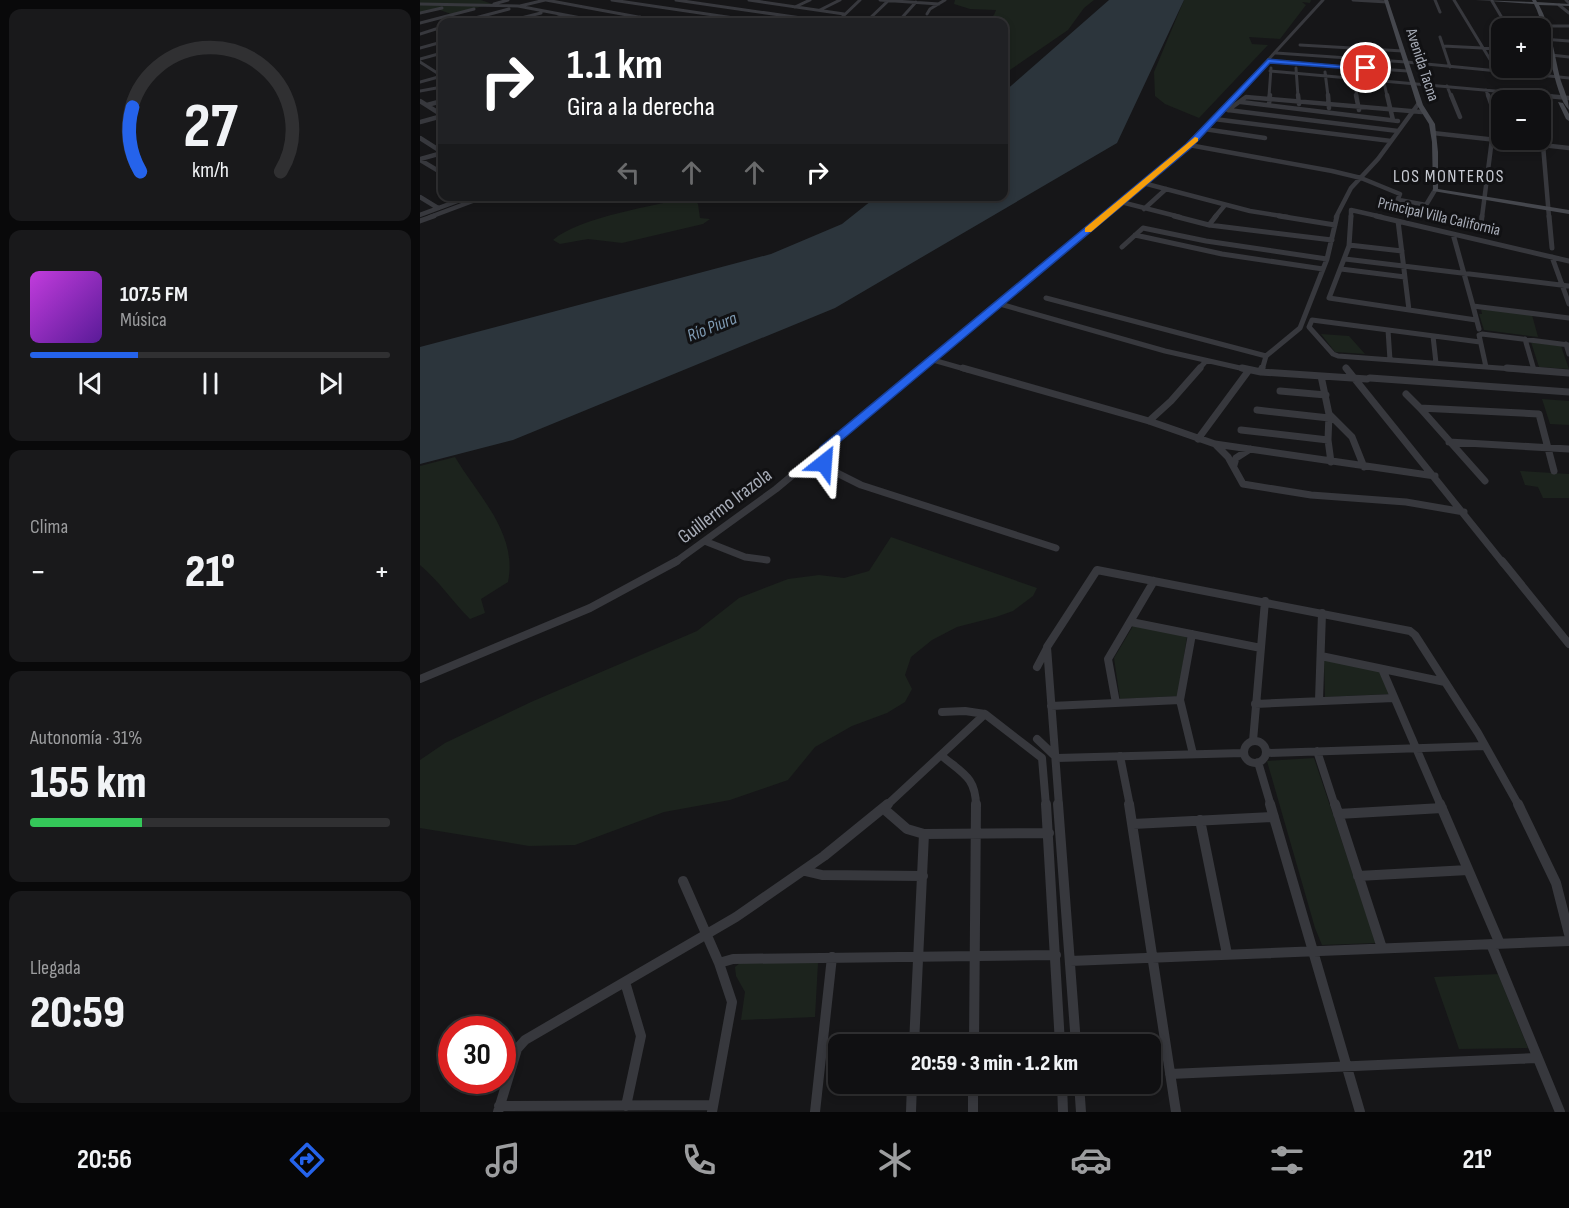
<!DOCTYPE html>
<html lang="es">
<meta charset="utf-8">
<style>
body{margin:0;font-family:"Sofia Sans Condensed",sans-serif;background:#19191b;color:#f1f3f6;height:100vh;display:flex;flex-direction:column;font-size:22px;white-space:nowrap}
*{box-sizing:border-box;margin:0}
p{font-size:20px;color:#9c9d9f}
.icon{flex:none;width:33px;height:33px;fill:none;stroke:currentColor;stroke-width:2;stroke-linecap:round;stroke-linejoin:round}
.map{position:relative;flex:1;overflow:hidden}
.panel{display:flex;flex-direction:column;gap:9px;padding:9px;background:#09090a;width:420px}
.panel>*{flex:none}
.guide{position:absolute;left:18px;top:18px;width:570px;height:183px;border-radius:12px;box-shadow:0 3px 9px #0003,0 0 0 2px #303032;background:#202124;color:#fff;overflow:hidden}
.controls{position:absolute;left:1071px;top:18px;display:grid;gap:12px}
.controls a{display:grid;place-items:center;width:60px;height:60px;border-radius:12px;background:#101012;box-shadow:0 3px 9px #0003,0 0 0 2px #303032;font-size:30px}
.speed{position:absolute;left:18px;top:1016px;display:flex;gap:12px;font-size:30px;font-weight:700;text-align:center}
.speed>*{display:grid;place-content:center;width:78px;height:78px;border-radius:50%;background:#101012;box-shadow:0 3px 9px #0003,0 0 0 2px #303032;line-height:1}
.speed .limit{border:9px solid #d22;background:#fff;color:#111}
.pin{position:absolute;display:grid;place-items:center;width:51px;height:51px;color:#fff;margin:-26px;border:3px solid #fff;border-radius:50%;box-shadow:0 2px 6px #0007}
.me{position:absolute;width:66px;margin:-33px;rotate:28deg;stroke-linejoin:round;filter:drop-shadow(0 0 4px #0008)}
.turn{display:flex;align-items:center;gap:21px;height:126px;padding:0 30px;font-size:27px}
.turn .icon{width:78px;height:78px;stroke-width:2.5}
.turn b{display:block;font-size:42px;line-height:51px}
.lanes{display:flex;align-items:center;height:57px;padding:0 30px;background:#0003;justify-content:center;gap:30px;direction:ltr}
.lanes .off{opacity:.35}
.big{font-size:45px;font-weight:800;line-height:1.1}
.panel .card{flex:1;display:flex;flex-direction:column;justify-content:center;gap:9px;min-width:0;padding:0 21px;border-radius:12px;background:#19191b}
.panel .dial{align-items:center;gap:0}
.dial svg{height:156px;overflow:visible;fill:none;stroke:#303032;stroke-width:7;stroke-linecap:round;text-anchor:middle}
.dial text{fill:#f1f3f6;stroke:none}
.song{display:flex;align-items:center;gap:18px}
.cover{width:72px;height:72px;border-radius:9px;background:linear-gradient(135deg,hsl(290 70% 55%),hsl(270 70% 35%))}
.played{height:6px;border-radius:3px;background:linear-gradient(90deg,#2563eb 30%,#303032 30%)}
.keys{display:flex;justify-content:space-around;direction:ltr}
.heat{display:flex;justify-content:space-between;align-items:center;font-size:33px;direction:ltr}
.charge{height:9px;border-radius:4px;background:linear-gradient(90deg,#34c759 31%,#303032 0)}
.trip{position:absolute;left:408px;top:1034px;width:333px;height:60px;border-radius:12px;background:#101012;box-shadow:0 3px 9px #0003,0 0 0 2px #303032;font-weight:800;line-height:60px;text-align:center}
.tabs{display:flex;height:96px;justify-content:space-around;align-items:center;background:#060607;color:#9c9d9f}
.tabs .icon{width:42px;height:42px}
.tabs .active{color:#2563eb}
.tabs b{font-size:27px;color:#f1f3f6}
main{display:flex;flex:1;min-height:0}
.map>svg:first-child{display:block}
.green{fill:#1c231d}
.water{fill:#2c353c}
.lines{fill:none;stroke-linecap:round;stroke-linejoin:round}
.street-far5{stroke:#37383d;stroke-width:3}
.street-far4{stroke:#37383d;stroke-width:4.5}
.street-far3{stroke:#37383d;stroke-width:5}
.street-far2{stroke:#37383d;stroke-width:7}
.street-far1{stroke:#37383d;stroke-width:8}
.street{stroke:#37383d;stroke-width:10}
.secondary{fill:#45474d;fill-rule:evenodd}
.route{fill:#2563eb;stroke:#184099;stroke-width:1.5}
.slow{fill:#f59e0b}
.labels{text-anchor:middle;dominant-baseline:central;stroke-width:6;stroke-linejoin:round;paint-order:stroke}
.far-street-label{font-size:16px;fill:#a8adb8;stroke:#111113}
.far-neighbourhood-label{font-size:18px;letter-spacing:1.5px;fill:#c9ccd4;stroke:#111113}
.far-water-label{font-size:18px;font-style:italic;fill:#7f9bb3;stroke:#111113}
.street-label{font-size:20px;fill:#a8adb8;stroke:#111113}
</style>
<main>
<section class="panel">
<div class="card dial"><svg viewBox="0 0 100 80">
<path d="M14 69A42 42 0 1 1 86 69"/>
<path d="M14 69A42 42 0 0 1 10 36" stroke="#2563eb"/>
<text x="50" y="56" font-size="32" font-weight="700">27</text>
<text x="50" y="72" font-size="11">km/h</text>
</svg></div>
<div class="card">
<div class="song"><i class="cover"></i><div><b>107.5 FM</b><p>Música</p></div></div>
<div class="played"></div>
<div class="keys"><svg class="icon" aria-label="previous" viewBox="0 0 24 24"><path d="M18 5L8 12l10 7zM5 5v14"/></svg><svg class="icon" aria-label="pause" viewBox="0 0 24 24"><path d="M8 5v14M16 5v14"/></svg><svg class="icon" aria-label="next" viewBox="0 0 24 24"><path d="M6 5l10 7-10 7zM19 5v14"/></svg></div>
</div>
<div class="card"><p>Clima</p>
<div class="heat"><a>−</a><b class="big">21°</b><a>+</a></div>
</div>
<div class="card"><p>Autonomía · 31%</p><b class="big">155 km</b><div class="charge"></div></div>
<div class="card"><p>Llegada</p><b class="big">20:59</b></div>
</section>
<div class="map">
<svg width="1149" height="1112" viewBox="0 0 1149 1112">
<rect width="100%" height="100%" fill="#161618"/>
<path class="green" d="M0 0H61L72 4 31 14 17 9 0 14Z
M535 0H674L664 8 648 30 584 74V22H565L574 15 576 10 550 9 534 4Z
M764 0H891L890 3 882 2 886 5 860 39 829 37 832 44 848 45 779 118 745 104 735 96 734 72Z
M273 197 278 204 280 218 290 219 283 224 202 243 168 239 140 244 133 240C159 217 237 205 273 197Z
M1061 309 1112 315 1118 337 1064 330 1059 314H1062Z
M901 334 929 336 945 354 915 352Z
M1111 342 1141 346 1149 369 1119 367Z
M1122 399 1149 401V425L1130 424Z
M35 457C58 496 98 533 88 582L61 599 65 613 50 619C32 601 19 581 0 565V466Z
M1100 471 1149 474V498H1123L1118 487 1105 485Z
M471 537 617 588 613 596 593 611 576 617 537 627 512 640 491 657 485 675 492 689 485 702 467 713 432 726 395 747 368 780 310 800 244 812 155 845 109 846 0 828V760L25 743 111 702 277 631 319 598 368 579 399 575 424 578 449 571Z
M713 626 767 636 758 696 700 699 694 658Z
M904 660 960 671 970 694 905 697Z
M894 758 956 943 902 945 895 928 847 761Z
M320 963H398L395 1017 321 1020 325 992 316 976 315 967Z
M1078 974 1108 1048 1039 1049 1014 977Z"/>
<path class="water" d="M689 0H764L697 143 415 308 93 440 0 464V347L351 254 422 224 456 197 584 196V92Z"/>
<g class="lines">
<path class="street-far5" d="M126 0 245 22
M192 0 341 22
M256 0 409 22
M329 0 424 14
M460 0 519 4
M933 0 967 2
M1015 0 1020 12
M1034 0 1077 71
M1146 0 1149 3
M1072 1 1088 28
M0 4 98 6 182 22
M74 4 88 0
M1139 5 1149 13
M100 6 125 0
M375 7 390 0
M400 10 420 0
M0 13 22 8
M507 14 510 9 525 0
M284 18 300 22
M40 22 89 9
M85 22 121 13
M121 22 142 16
M206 22 220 17
M417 22 440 0
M446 22 469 0
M478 22 496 2
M0 23 54 9
M1124 26H1149
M0 34 22 27
M1020 37 1030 67
M1122 39 1149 41
M880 45 983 51
M1023 46 1082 49
M0 48 22 42
M856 53 986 62 1149 78
M1131 55 1149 57
M0 59 22 53
M0 62 22 76
M852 62 988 71
M876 68 878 96
M850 71 1132 96
M905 72 908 96
M933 75 937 96
M963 78 967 96
M0 82 22 76
M1027 86 1031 96
M1066 90 1068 96
M0 91 22 87
M815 96 903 0
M849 96 851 68"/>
<path class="street-far4" d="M878 95 879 104
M908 95 909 108
M936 95 939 110
M967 95 973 120
M1031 95 1040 117
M1068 95 1078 123
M1116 95 1149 98
M0 101 22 115
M821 102 978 121
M849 104 850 95
M7 105 22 101
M808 110 826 97 1002 112
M808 110 978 131
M794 119 971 141
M0 122 22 116
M784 129 845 138
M1013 133 1149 148
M0 138 22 152
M769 145 912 171 941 178 980 194 974 209
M1123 145 1129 217
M0 159 22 153
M0 160 22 173
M723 183 830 211 868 217
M0 197 18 208
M979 200 1006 205 1015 190
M701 202 760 217
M724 209 746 189
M0 215 51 196
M10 217 66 196
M682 217 769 145 816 95
M795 217 805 205
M916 217 931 188 958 159 999 103
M931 217V210L962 217
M1062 217 1072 139"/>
<path class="street-far3" d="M754 216 789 225 912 240
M859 216 915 225
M931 216 929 246 909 298 1056 320
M956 216 1149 261
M1129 216 1132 248
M0 221 14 216
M978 221 989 310
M789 225 796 216
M1061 226 1062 216
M1033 234 1053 306
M715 235 802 254 903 269
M929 245 982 251
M702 247 723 228 786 241 907 259
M1132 257 1149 304
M925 259 1149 286
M921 269 985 277
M626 298 846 356 842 370
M580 304 745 351 829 370
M1059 329 1053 306 1149 318
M968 330 970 360
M1013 336 1016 363
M1105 339 1114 370
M1060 342 892 320 889 327 913 354 918 356 1107 370
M1146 344 1149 354
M846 356 880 328 907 259 917 216
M513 360 548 370
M1066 367 1059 335 1062 334 1149 345
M926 368 928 370
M499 370 684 216
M778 370 786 361"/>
<path class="street-far2" d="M543 368 729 421 795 444 1015 476
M822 368 841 372 842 368
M926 368 1083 563
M1087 368 1149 373
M841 372 947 379
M901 376 909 414 908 440 911 462
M950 378 1149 392
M860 391 906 395
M986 394 1000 408
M837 410 909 418
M909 414 932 437 944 467
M729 421 751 401 780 368
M821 430 908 440
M778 439 829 370
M1029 442 1149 449
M796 445 808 457 823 484 891 495 986 502 1044 512
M404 449V463L413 471 441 485 636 548
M814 465 816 458 830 449
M1065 481 1000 408 1119 414 1134 471
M287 542 325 557 347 560
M254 563 356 489 501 368"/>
<path class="street-far1" d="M1082 561 1149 644
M711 622 841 648
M772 634 760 700 773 754
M901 656 1025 682
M617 667 627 648
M962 669 1021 806
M0 679 170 608 257 561
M899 700 902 613
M696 703 688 659 734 581
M835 704 974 698
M631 706 760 700
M522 712 545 711 565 714 622 758 626 806
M617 739 637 758 823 753
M824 752a11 11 0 1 1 22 0a11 11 0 1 1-22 0Z
M833 741 845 601
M897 751 915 806
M847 753 1065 746
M522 756C542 773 556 777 556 806
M700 756 710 806
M838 762 851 806
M466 806 565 714
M639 806 627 647 677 570 990 631 995 635 1058 733 1099 806"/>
<path class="street" d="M626 804 640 1044
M638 804 656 1044
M709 804 756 1112
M850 804 940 1112
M915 804 962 948
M1020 804 1080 944
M1098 804 1136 883 1149 934
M464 809 487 829 504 834 494 1044
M918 814 1022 808
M780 820 807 954
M713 824 854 817
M504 834 629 833
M385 871 402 875 503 876
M938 876 1048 870
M263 881 299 963 312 1002 292 1112
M1071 944 1140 1112
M650 961 1149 941
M299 963 313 959 636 955
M205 982 221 1036 206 1106
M554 1044 556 804
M750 1074 1117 1058
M553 1083V1112
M642 1083 643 1112
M659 1083 661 1112
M79 1106 293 1105
M78 1112 97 1049 105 1040 316 917 404 856 468 804
M395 1112 412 957
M491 1112 492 1083"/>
<path class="secondary" d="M964 0H968L1003 105 1015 124 1018 152V189L1149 210V214L1013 191 1012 142 1009 124 997 105Z
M1055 0 1113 2 1112 0H1116L1117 2 1149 4V6L1119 5C1131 27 1134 53 1140 78 1143 88 1149 99 1149 110 1133 95 1128 30 1114 4Z
M1138 102 1143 103 1149 114V121L1146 119Z"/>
</g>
<path class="route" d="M848 59 949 68 946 70 850 63 772 147 410 450 409 466H400L398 463 400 447 766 144Z"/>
<path class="slow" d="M775 137 778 138V141L671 232H665V228Z"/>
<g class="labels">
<g class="far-street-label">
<text transform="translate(1002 65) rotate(72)">Avenida Tacna</text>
<text transform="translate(1019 217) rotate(13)">Principal Villa California</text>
</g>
<g class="far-neighbourhood-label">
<text x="1029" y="176">LOS MONTEROS</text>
</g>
<g class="far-water-label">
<text transform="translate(292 327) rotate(-22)">Río Piura</text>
</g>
<g class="street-label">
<text transform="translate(305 506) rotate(-37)">Guillermo Irazola</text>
</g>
</g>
</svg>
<div class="controls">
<a>+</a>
<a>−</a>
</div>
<div class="speed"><div class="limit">30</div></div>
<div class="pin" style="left:946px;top:68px;background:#d93025"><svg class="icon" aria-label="arrive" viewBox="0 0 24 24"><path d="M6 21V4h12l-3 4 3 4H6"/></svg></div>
<svg class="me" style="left:404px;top:463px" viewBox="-20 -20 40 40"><path d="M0-17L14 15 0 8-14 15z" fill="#2563eb" stroke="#fff" stroke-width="4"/></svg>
<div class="trip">20:59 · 3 min · 1.2 km</div>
<div class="guide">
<div class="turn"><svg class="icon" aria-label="right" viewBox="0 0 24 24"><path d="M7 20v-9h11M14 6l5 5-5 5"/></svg><div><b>1.1 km</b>Gira a la derecha</div></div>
<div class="lanes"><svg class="icon off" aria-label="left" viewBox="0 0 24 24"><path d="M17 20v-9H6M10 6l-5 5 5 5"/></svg><svg class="icon off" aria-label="ahead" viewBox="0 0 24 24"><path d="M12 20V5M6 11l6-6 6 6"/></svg><svg class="icon off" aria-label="ahead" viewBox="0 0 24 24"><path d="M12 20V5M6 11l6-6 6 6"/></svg><svg class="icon" aria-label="right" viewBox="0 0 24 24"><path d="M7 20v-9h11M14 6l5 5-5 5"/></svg></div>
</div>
</div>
</main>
<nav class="tabs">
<b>20:56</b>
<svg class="icon active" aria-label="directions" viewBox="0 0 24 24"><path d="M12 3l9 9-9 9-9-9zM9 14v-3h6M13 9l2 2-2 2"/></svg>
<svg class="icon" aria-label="music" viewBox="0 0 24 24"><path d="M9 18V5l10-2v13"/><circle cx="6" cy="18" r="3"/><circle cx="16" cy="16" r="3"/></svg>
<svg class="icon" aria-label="phone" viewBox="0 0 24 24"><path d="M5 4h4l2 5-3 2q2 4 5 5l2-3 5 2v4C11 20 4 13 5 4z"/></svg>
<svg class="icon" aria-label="climate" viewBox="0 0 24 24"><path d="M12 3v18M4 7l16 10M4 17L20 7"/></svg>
<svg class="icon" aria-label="car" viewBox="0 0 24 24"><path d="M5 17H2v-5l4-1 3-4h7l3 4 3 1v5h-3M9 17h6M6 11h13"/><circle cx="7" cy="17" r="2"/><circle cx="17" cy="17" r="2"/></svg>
<svg class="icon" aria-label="filters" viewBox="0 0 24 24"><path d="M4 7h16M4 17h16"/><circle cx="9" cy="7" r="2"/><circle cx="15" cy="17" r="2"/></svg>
<b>21°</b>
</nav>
